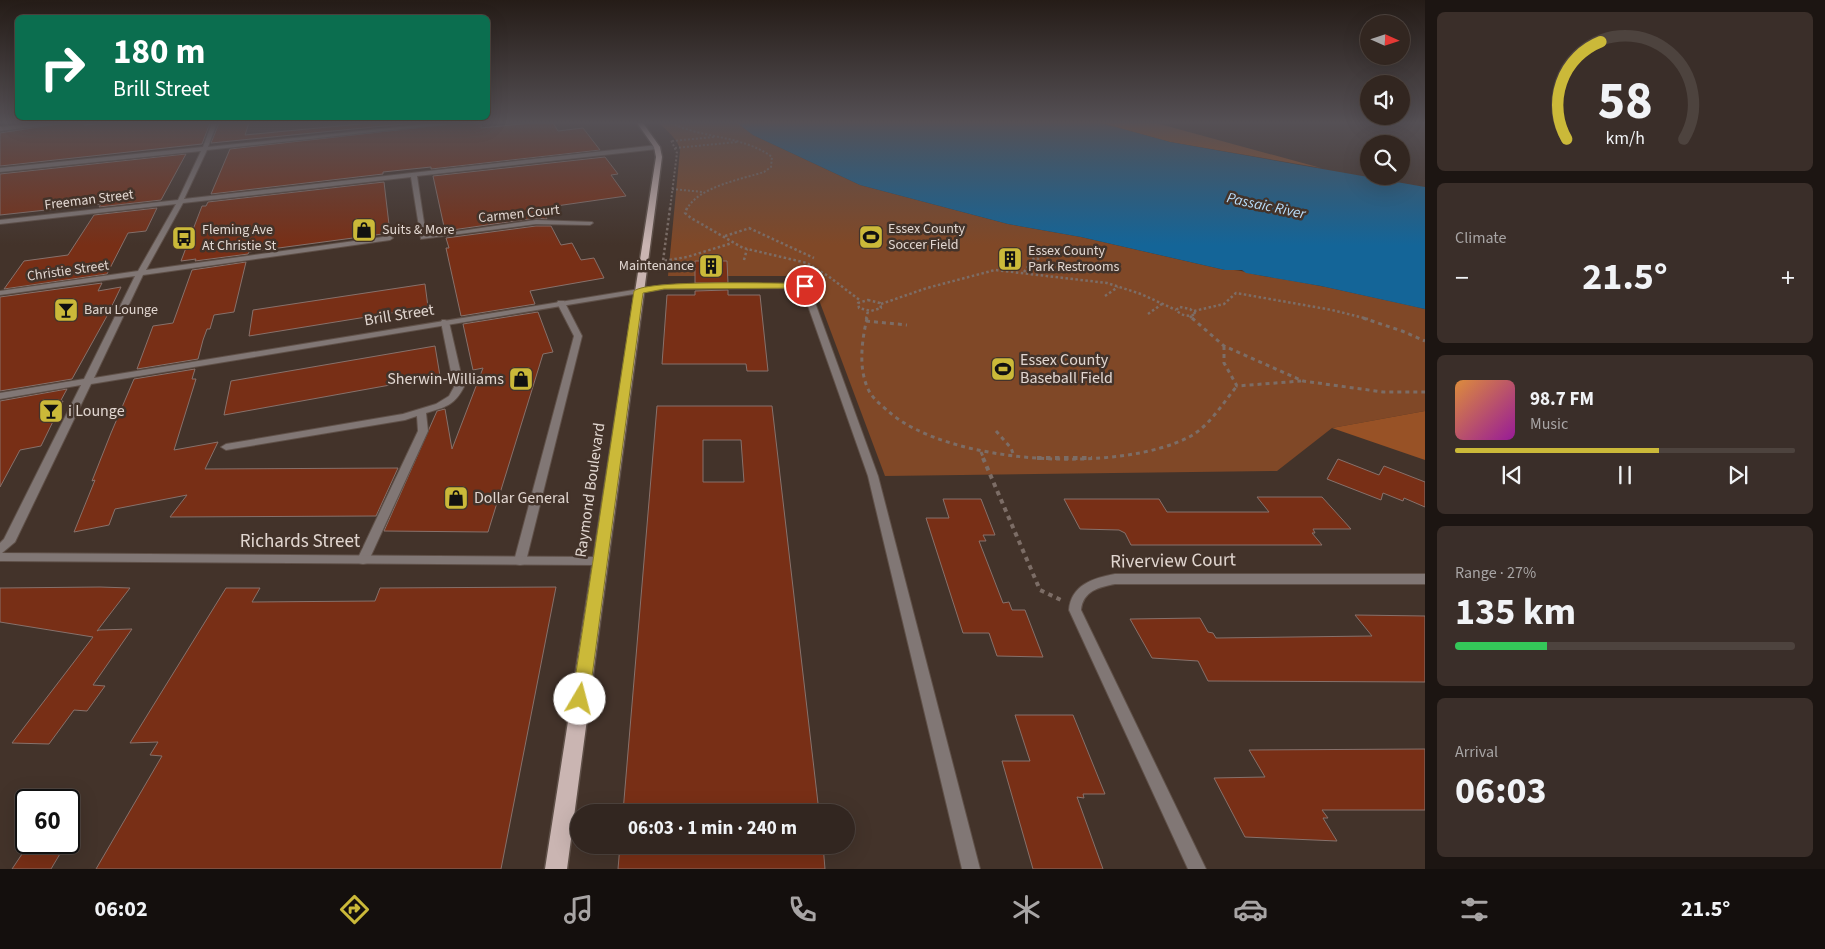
<!DOCTYPE html>
<meta charset="utf-8">
<style>
body{margin:0;font-family:"Source Sans 3",sans-serif;background:#3a2e29;color:#f1f3f6;height:100vh;display:flex;flex-direction:column;font-size:19px;white-space:nowrap}
*{box-sizing:border-box;margin:0}
p{font-size:16px;color:#a8a5a5}
.icon{flex:none;width:28px;height:28px;fill:none;stroke:currentColor;stroke-width:2;stroke-linecap:round;stroke-linejoin:round}
.map{position:relative;flex:1;overflow:hidden}
.drawer{display:flex;flex-direction:column;gap:12px;padding:12px;background:#1c1512;width:400px}
.drawer>*{flex:none}
.top-card{position:absolute;left:15px;top:15px;width:475px;height:105px;border-radius:8px;box-shadow:0 5px 20px #0002,0 0 0 1px #4d433e;background:#0b6e4f;color:#fff;overflow:hidden}
.needle{width:32px;rotate:93deg}
.controls{position:absolute;left:1360px;top:15px;display:grid;gap:10px}
.controls a{display:grid;place-items:center;width:50px;height:50px;border-radius:50%;background:#322620;box-shadow:0 5px 20px #0002,0 0 0 1px #4d433e;font-size:25px}
.speed{position:absolute;left:15px;top:789px;display:flex;gap:10px;font-size:25px;font-weight:700;text-align:center}
.speed>*{display:grid;place-content:center;width:65px;height:65px;border-radius:50%;background:#322620;box-shadow:0 5px 20px #0002,0 0 0 1px #4d433e;line-height:1}
.speed .limit{border:2px solid #111;border-radius:8px;background:#fff;color:#111}
.pin{position:absolute;display:grid;place-items:center;width:42px;height:42px;color:#fff;margin:-21px;border:2px solid #fff;border-radius:50%;box-shadow:0 1px 5px #0007}
.me{position:absolute;width:55px;margin:-28px;rotate:8deg;stroke-linejoin:round;filter:drop-shadow(0 0 4px #0008)}
.turn{display:flex;align-items:center;gap:18px;height:105px;padding:0 15px;font-size:22px}
.turn .icon{width:65px;height:65px;stroke-width:2.5}
.turn b{display:block;font-size:35px;line-height:42px}
.big{font-size:38px;font-weight:700;line-height:1.1}
.drawer .tile{flex:1;display:flex;flex-direction:column;justify-content:center;gap:8px;min-width:0;padding:0 18px;border-radius:8px;background:#3a2e29}
.drawer .dial{align-items:center;gap:0}
.dial svg{height:130px;overflow:visible;fill:none;stroke:#4d433e;stroke-width:7;stroke-linecap:round;text-anchor:middle}
.dial text{fill:#f1f3f6;stroke:none}
.song{display:flex;align-items:center;gap:15px}
.cover{width:60px;height:60px;border-radius:8px;background:linear-gradient(135deg,hsl(30 70% 55%),hsl(300 70% 35%))}
.played{height:5px;border-radius:2px;background:linear-gradient(90deg,#cbb939 60%,#4d433e 60%)}
.keys{display:flex;justify-content:space-around;direction:ltr}
.heat{display:flex;justify-content:space-between;align-items:center;font-size:28px;direction:ltr}
.charge{height:8px;border-radius:4px;background:linear-gradient(90deg,#34c759 27%,#4d433e 0)}
.trip{position:absolute;left:570px;top:804px;width:285px;height:50px;border-radius:25px;background:#322620;box-shadow:0 5px 20px #0002,0 0 0 1px #4d433e;font-weight:700;line-height:50px;text-align:center}
.dock{display:flex;height:80px;justify-content:space-around;align-items:center;background:#140f0d;color:#a8a5a5}
.dock .icon{width:35px;height:35px}
.dock .selected{color:#cbb939}
.dock b{font-size:22px;color:#f1f3f6}
main{display:flex;flex:1;min-height:0}
.map>svg:first-child{display:block}
.green{fill:#804827}
.forest{fill:#985226}
.water{fill:#146598}
.building{fill:#782f16;stroke:#87716b;fill-rule:evenodd}
.lines{fill:none;stroke-linecap:round;stroke-linejoin:round}
.service-casing{stroke:#5f5048;stroke-width:2}
.minor-casing{stroke:#5f5048;stroke-width:2}
.primary-casing{stroke:#5f5048;stroke-width:3}
.path-far3{stroke:#7c6d66;stroke-width:2;stroke-dasharray:2 2;stroke-linecap:butt}
.path-far2{stroke:#7c6d66;stroke-width:2.5;stroke-dasharray:2.5 2.5;stroke-linecap:butt}
.path-far1{stroke:#7c6d66;stroke-width:3;stroke-dasharray:4 4;stroke-linecap:butt}
.path{stroke:#7c6d66;stroke-width:4;stroke-dasharray:4.5 4.5;stroke-linecap:butt}
.service{fill:#817775;fill-rule:evenodd}
.minor{fill:#817775;fill-rule:evenodd}
.primary{fill:#cab5b2;fill-rule:evenodd}
.route{fill:#cbb939;stroke:#847825}
.labels{text-anchor:middle;dominant-baseline:central;stroke-width:5;stroke-linejoin:round;paint-order:stroke}
.far-street-label{font-size:14px;fill:#e1d6d0;stroke:#43332a}
.far-poi-label{font-size:14px;fill:#e1d6d0;stroke:#43332a;text-anchor:start}
.far-water-label{font-size:15px;font-style:italic;fill:#b9ddfa;stroke:#43332a}
.street-label{font-size:16px;fill:#e1d6d0;stroke:#43332a}
.poi-label{font-size:16px;fill:#e1d6d0;stroke:#43332a;text-anchor:start}
.near-street-label{font-size:19px;fill:#e1d6d0;stroke:#43332a}
</style>
<main>
<div class="map">
<svg width="1425" height="869" viewBox="0 0 1425 869">
<rect width="100%" height="100%" fill="#43332a"/>
<path class="green" d="M659 123H737L753 135 860 185 1008 224 1081 237 1225 270C1241 269 1249 274 1263 276 1317 284 1371 297 1425 309V411L1332 428 1277 471 885 476 810 276H668L680 150C678 139 667 131 659 123Z"/>
<path class="forest" d="M1101 123H1156L1321 168 1170 142Z
M1425 411V460L1332 428Z"/>
<path class="water" d="M737 123H1101L1170 142 1425 187V309L1321 286 1246 273 1242 270H1225L1081 237 1008 224 860 185 753 135Z"/>
<path class="building" d="M63 123H84V125L107 123H210L202 144 0 166V133Z
M219 123H249L245 135 370 123H414L211 143Z
M458 123H481V128L531 123H553L558 131 583 128 600 150 431 169V167L383 172V174L211 194 230 149Z
M186 154 161 200 99 207 101 204 0 215V174Z
M605 157 618 174 611 175 626 196 542 208 547 219 536 218 445 231 433 176Z
M384 182 390 233 249 252 248 254 195 261 196 259 181 261 202 206H206L208 202Z
M157 208 146 231 128 233 107 274 4 289 24 261 68 255 94 215Z
M536 226H551L561 245 572 243 581 260 594 258 604 278 530 291 535 304 461 316 446 248H449L446 238Z
M695 261H727L728 283H695Z
M246 262 234 312 214 315 210 329H207L203 340 198 359 137 369 153 326 173 323 192 270Z
M102 283 98 291 121 287 107 316 72 379 0 391V297Z
M425 284 428 307 249 336 253 310Z
M728 290V295H760L768 371H747L746 364H662L667 295H695V291Z
M538 312 553 352 543 354 488 532 384 531 437 411 445 409 452 449 483 368 473 370 463 324Z
M435 346 440 376 224 415 231 381Z
M195 369 192 379H196L174 450 218 442 205 469 398 468 376 516 170 517 187 495 115 509 109 525 74 532 95 480 92 481 111 433 134 379Z
M67 389 60 402 63 401 41 446 20 450 0 487V401Z
M657 406H772L819 812H623ZM703 440H741L744 482H703Z
M1338 459 1379 475 1384 466 1425 482V507L1404 498 1403 501 1383 493 1381 500 1327 479Z
M1257 497H1322L1351 529H1313L1315 533H1312L1322 545H1131L1125 533 1119 530 1080 529 1064 499H1159L1167 512H1269Z
M943 499H981L995 535H983L986 541H979L1003 603 1009 602 1012 610H1025L1043 657 997 656 989 633H963L926 518H949Z
M100 587 130 588 97 631 99 630 132 629 93 685 105 686 87 711 74 710 49 744 12 743 93 637 0 622V588Z
M556 587 501 869H96L162 756 150 755 158 742 130 743 226 588H260L252 602 375 601 380 588Z
M1355 615 1425 616V682L1208 681 1198 661 1152 658 1130 619 1200 618 1208 632 1213 633 1216 638 1372 636Z
M1015 715H1073L1105 794H1083L1084 798 1077 797 1103 869H1033L1002 761H1030Z
M1425 749V810H1322L1328 818H1323L1337 841 1245 837 1214 778 1265 777 1249 750Z
M30 842H67L51 869H12Z
M620 845H823L825 869H618Z"/>
<g class="lines">
<defs>
<path id="service" d="M802 284H805L809 286 878 476 980 869H962L868 476 801 286Z
M558 301H564L582 336 526 561 524 564 520 565 516 564 514 561 574 336 557 303Z
M442 320H445L449 322 464 387C454 406 445 407 426 413L428 431 369 560 367 563 363 564 359 563 357 560 418 431 417 416 405 420 226 450 221 447 226 444 403 414 436 404 449 396 454 387 441 322Z"/>
<path id="minor" d="M40 123H61L0 131V127Z
M212 123H217L208 147 436 123H456L207 150 184 199 657 145 660 147 657 149 417 176 426 236 536 220 592 222 593 223 590 225 536 224 421 239 411 177 183 203 146 270 390 236 393 238 390 240 143 275 94 378 664 285 805 284 809 286 805 288 664 289 91 384 15 542 2 553 600 557 604 558 606 561 604 564 600 565 0 561V543L4 539 81 385 0 399V393L84 379 135 276 0 295V291L138 271 176 204 0 224V220L178 200 201 151 0 172V168L203 147Z
M1115 574H1425V584H1115C1099 587 1083 591 1081 610L1206 869H1188L1069 610C1071 585 1093 578 1115 574Z"/>
<path id="primary" d="M637 123H643L660 147 662 157 567 869H545L656 157 654 147Z"/>
</defs>
<use href="#service" class="service-casing"/>
<use href="#minor" class="minor-casing"/>
<use href="#primary" class="primary-casing"/>
<path class="path-far3" d="M671 123C704 139 742 135 772 157L771 167 764 172C742 179 698 187 687 209
M672 141 714 137
M675 148 737 142
M672 189 703 192
M670 209 677 153 671 140"/>
<path class="path-far2" d="M670 208 663 261 687 257 732 243
M687 208 685 213 691 218 743 248 807 263 828 276 861 301
M749 228 814 258
M725 236 750 228
M744 260 747 249
M1024 272 1034 258 1041 259
M1105 296 1118 287
M868 300 880 303 881 308 871 311 859 308 858 303Z
M881 304 927 288 995 270 1107 283 1141 294 1176 310
M1180 307 1190 309 1196 314C1188 317 1182 316 1176 310Z
M1194 311 1224 304 1236 293 1332 310 1368 319
M1148 314 1162 304
M1190 316 1193 319
M866 319 868 311"/>
<path class="path-far1" d="M867 318C862 340 858 367 868 389 872 398 880 404 888 411 948 465 1121 474 1191 436 1210 425 1223 403 1237 386
M1192 318 1224 346 1303 381 1383 392H1425
M1363 318 1402 331 1425 341
M866 321 907 325
M1224 346V363L1237 386 1301 381
M996 431 1011 448 1014 456
M981 452 984 459"/>
<path class="path" d="M983 458 1040 590 1061 600
M1037 458H1092"/>
<use href="#service" class="service"/>
<use href="#minor" class="minor"/>
<use href="#primary" class="primary"/>
</g>
<linearGradient id="sky" x2="0" y2="1"><stop stop-color="#251c17"/><stop offset="0.5" stop-color="#555055"/><stop offset="1" stop-color="#555055" stop-opacity="0"/></linearGradient>
<rect width="1425" height="245" fill="url(#sky)"/>
<path class="route" d="M805 283 808 284V288L664 289 643 293 589 699 586 704 580 707 575 704 572 699 634 291C649 279 778 284 805 283Z"/>
<defs>
<symbol id="shop-square" viewBox="-11 -11 22 22"><rect x="-9" y="-9" width="18" height="18" rx="4" fill="#cbb939" stroke="#43332a"/><path d="M-5-2.5h2.3a2.7 3.5 0 0 1 5.4 0H5L5.5 6h-11ZM-1.5-2.5h3a1.5 2.3 0 0 0-3 0Z" fill="#111"/></symbol>
<symbol id="stadium-square" viewBox="-11 -11 22 22"><rect x="-9" y="-9" width="18" height="18" rx="4" fill="#cbb939" stroke="#43332a"/><path d="M0-5a6.5 5 0 1 0 0 10a6.5 5 0 1 0 0-10ZM-3.5-1.8h7v3.6h-7Z" fill="#111"/></symbol>
<symbol id="bus-square" viewBox="-11 -11 22 22"><rect x="-9" y="-9" width="18" height="18" rx="4" fill="#cbb939" stroke="#43332a"/><path d="M-5-6H5V4H4V6H2V4H-2V6H-4V4H-5ZM-3.5-4V0h7V-4ZM-3.5 1.2v1.5H-2V1.2ZM2 1.2v1.5H3.5V1.2Z" fill="#111"/></symbol>
<symbol id="building-square" viewBox="-11 -11 22 22"><rect x="-9" y="-9" width="18" height="18" rx="4" fill="#cbb939" stroke="#43332a"/><path d="M-4-6H4V6H1V3H-1V6H-4ZM-2.5-4.3h1.7v1.8h-1.7ZM.8-4.3h1.7v1.8H.8ZM-2.5-1h1.7V.8h-1.7ZM.8-1h1.7V.8H.8Z" fill="#111"/></symbol>
<symbol id="bar-square" viewBox="-11 -11 22 22"><rect x="-9" y="-9" width="18" height="18" rx="4" fill="#cbb939" stroke="#43332a"/><path d="M-6-5H6L.8 .8V4.5H3.5V6h-7V4.5H-.8V.8Z" fill="#111"/></symbol>
</defs>
<g fill-rule="evenodd">
<use href="#shop-square" x="350" y="216" width="28" height="28"/>
<use href="#stadium-square" x="857" y="223" width="28" height="28"/>
<use href="#bus-square" x="170" y="224" width="28" height="28"/>
<use href="#building-square" x="996" y="245" width="28" height="28"/>
<use href="#building-square" x="697" y="252" width="28" height="28"/>
<use href="#bar-square" x="52" y="296" width="28" height="28"/>
<use href="#stadium-square" x="989" y="355" width="28" height="28"/>
<use href="#shop-square" x="507" y="365" width="28" height="28"/>
<use href="#bar-square" x="37" y="397" width="28" height="28"/>
<use href="#shop-square" x="442" y="484" width="28" height="28"/>
</g>
<g class="labels">
<g class="far-street-label">
<text transform="translate(89 200) rotate(-7)">Freeman Street</text>
<text transform="translate(519 214) rotate(-6)">Carmen Court</text>
<text transform="translate(68 271) rotate(-8)">Christie Street</text>
</g>
<g class="far-poi-label">
<text x="888" y="229">Essex County<tspan x="888" dy="16">Soccer Field</tspan></text>
<text x="202" y="230">Fleming Ave<tspan x="202" dy="16">At Christie St</tspan></text>
<text x="382" y="230">Suits &amp; More</text>
<text x="1028" y="251">Essex County<tspan x="1028" dy="16">Park Restrooms</tspan></text>
<text x="694" y="266" text-anchor="end">Maintenance</text>
<text x="84" y="310">Baru Lounge</text>
</g>
<g class="far-water-label">
<text transform="translate(1266 206) rotate(12)">Passaic River</text>
</g>
<g class="street-label">
<text transform="translate(399 315) rotate(-9)">Brill Street</text>
<text transform="translate(590 490) rotate(-82)">Raymond Boulevard</text>
</g>
<g class="poi-label">
<text x="1020" y="360">Essex County<tspan x="1020" dy="18">Baseball Field</tspan></text>
<text x="504" y="379" text-anchor="end">Sherwin-Williams</text>
<text x="68" y="411">i Lounge</text>
<text x="474" y="498">Dollar General</text>
</g>
<g class="near-street-label">
<text x="300" y="541">Richards Street</text>
<text transform="translate(1173 561) rotate(-1)">Riverview Court</text>
</g>
</g>
</svg>
<div class="controls">
<a><svg class="needle" viewBox="-14 -14 28 28"><path d="M0-13l5 13h-10z" fill="#e53935"/><path d="M0 13l5-13h-10z" fill="#a8a5a5"/></svg></a>
<a><svg class="icon" aria-label="sound" viewBox="0 0 24 24"><path d="M4 9h4l5-4v14l-5-4H4zM17 9q2 3 0 6"/></svg></a>
<a><svg class="icon" aria-label="search" viewBox="0 0 24 24"><circle cx="10" cy="10" r="6"/><path d="M15 15l6 6"/></svg></a>
</div>
<div class="speed"><div class="limit">60</div></div>
<div class="pin" style="left:805px;top:286px;background:#d93025"><svg class="icon" aria-label="arrive" viewBox="0 0 24 24"><path d="M6 21V4h12l-3 4 3 4H6"/></svg></div>
<svg class="me" style="left:580px;top:699px" viewBox="-20 -20 40 40"><circle r="19" fill="#fff"/><path d="M0-13L10 11 0 6-10 11z" fill="#cbb939"/></svg>
<div class="trip">06:03 · 1 min · 240 m</div>
<div class="top-card">
<div class="turn"><svg class="icon" aria-label="right" viewBox="0 0 24 24"><path d="M7 20v-9h11M14 6l5 5-5 5"/></svg><div><b>180 m</b>Brill Street</div></div>
</div>
</div>
<section class="drawer">
<div class="tile dial"><svg viewBox="0 0 100 80">
<path d="M14 69A42 42 0 1 1 86 69"/>
<path d="M14 69A42 42 0 0 1 35 9" stroke="#cbb939"/>
<text x="50" y="56" font-size="32" font-weight="700">58</text>
<text x="50" y="72" font-size="11">km/h</text>
</svg></div>
<div class="tile"><p>Climate</p>
<div class="heat"><a>−</a><b class="big">21.5°</b><a>+</a></div>
</div>
<div class="tile">
<div class="song"><i class="cover"></i><div><b>98.7 FM</b><p>Music</p></div></div>
<div class="played"></div>
<div class="keys"><svg class="icon" aria-label="previous" viewBox="0 0 24 24"><path d="M18 5L8 12l10 7zM5 5v14"/></svg><svg class="icon" aria-label="pause" viewBox="0 0 24 24"><path d="M8 5v14M16 5v14"/></svg><svg class="icon" aria-label="next" viewBox="0 0 24 24"><path d="M6 5l10 7-10 7zM19 5v14"/></svg></div>
</div>
<div class="tile"><p>Range · 27%</p><b class="big">135 km</b><div class="charge"></div></div>
<div class="tile"><p>Arrival</p><b class="big">06:03</b></div>
</section>
</main>
<nav class="dock">
<b>06:02</b>
<svg class="icon selected" aria-label="directions" viewBox="0 0 24 24"><path d="M12 3l9 9-9 9-9-9zM9 14v-3h6M13 9l2 2-2 2"/></svg>
<svg class="icon" aria-label="music" viewBox="0 0 24 24"><path d="M9 18V5l10-2v13"/><circle cx="6" cy="18" r="3"/><circle cx="16" cy="16" r="3"/></svg>
<svg class="icon" aria-label="phone" viewBox="0 0 24 24"><path d="M5 4h4l2 5-3 2q2 4 5 5l2-3 5 2v4C11 20 4 13 5 4z"/></svg>
<svg class="icon" aria-label="climate" viewBox="0 0 24 24"><path d="M12 3v18M4 7l16 10M4 17L20 7"/></svg>
<svg class="icon" aria-label="car" viewBox="0 0 24 24"><path d="M5 17H2v-5l4-1 3-4h7l3 4 3 1v5h-3M9 17h6M6 11h13"/><circle cx="7" cy="17" r="2"/><circle cx="17" cy="17" r="2"/></svg>
<svg class="icon" aria-label="filters" viewBox="0 0 24 24"><path d="M4 7h16M4 17h16"/><circle cx="9" cy="7" r="2"/><circle cx="15" cy="17" r="2"/></svg>
<b>21.5°</b>
</nav>
